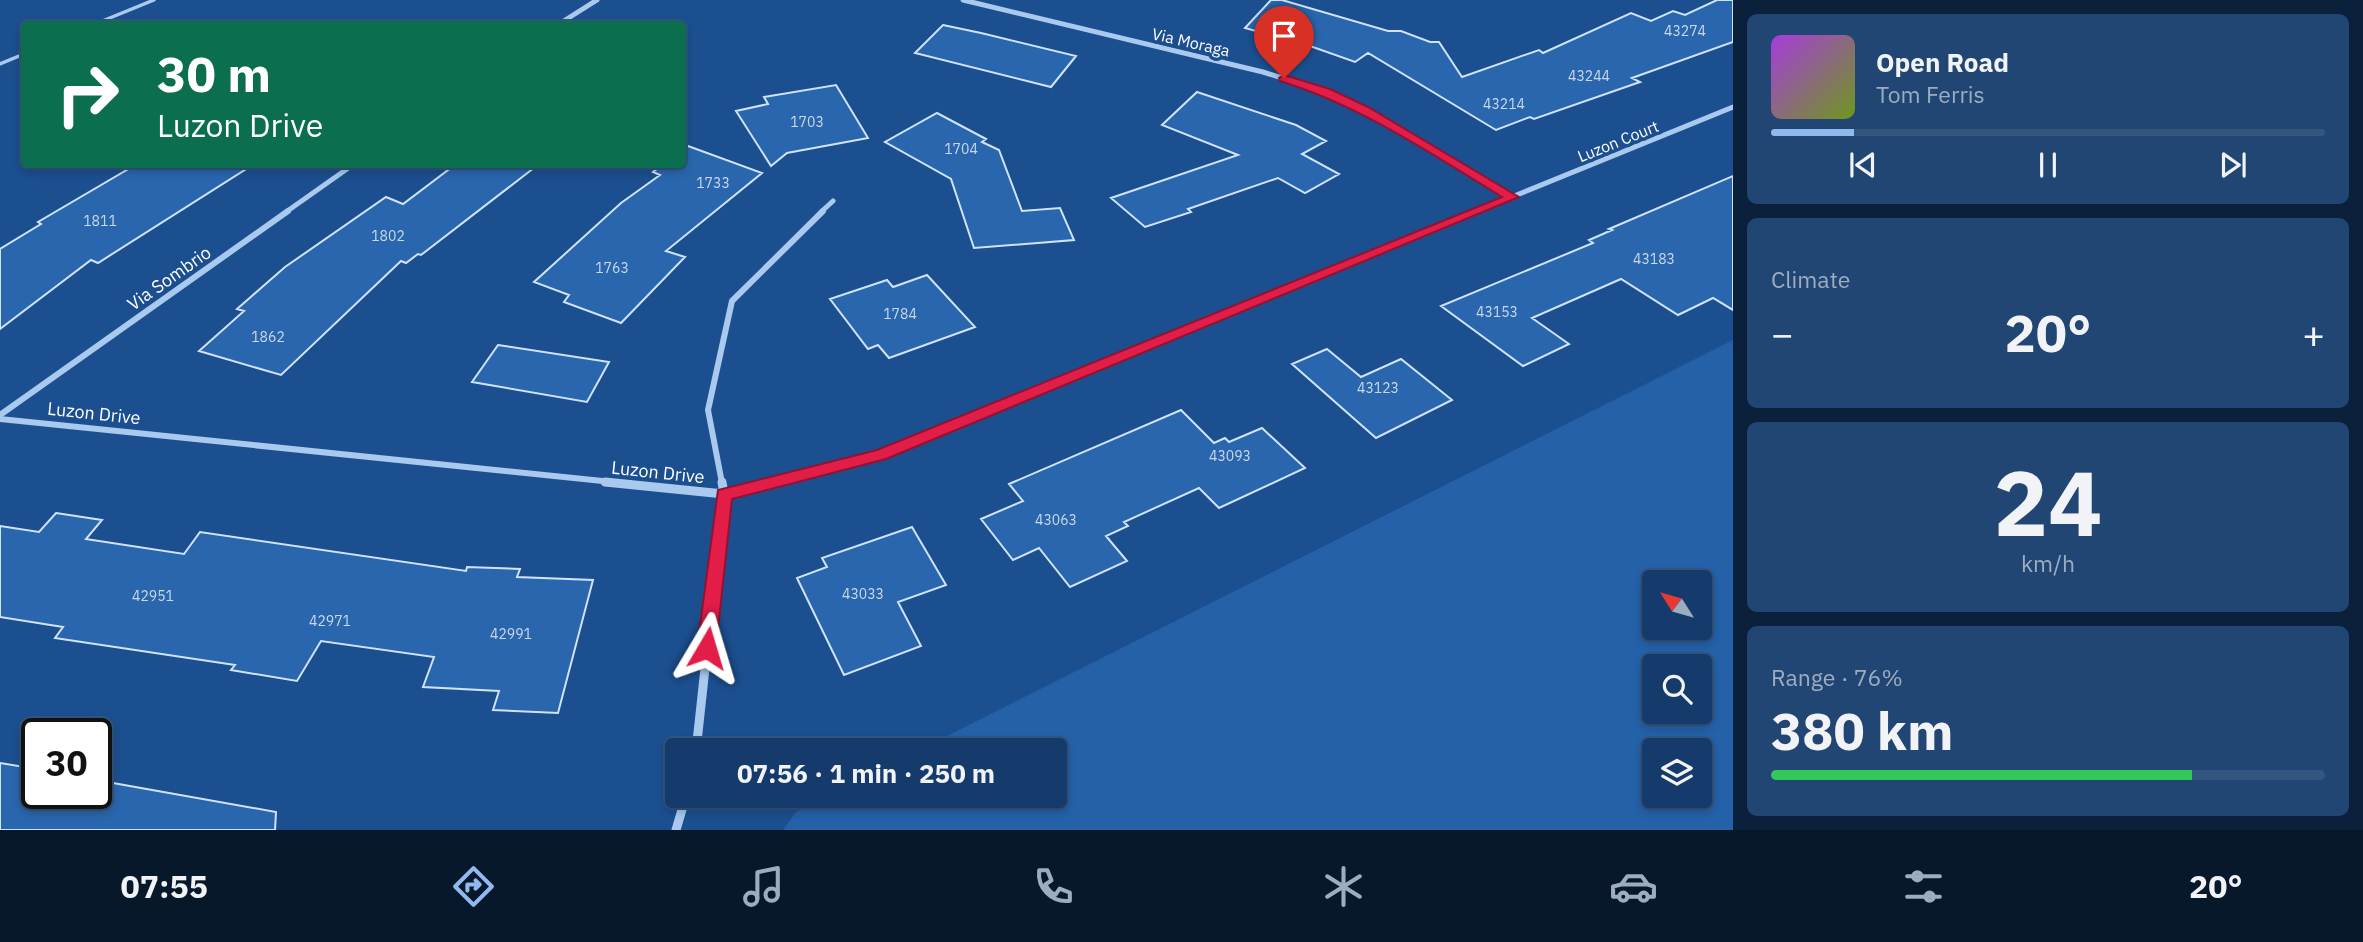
<!DOCTYPE html>
<meta charset="utf-8">
<style>
body{margin:0;font-family:"IBM Plex Sans",sans-serif;background:#214673;color:#f1f3f6;height:100vh;display:flex;flex-direction:column;font-size:26px;white-space:nowrap}
*{box-sizing:border-box;margin:0}
p{font-size:23px;color:#9dadc1}
.icon{flex:none;width:38px;height:38px;fill:none;stroke:currentColor;stroke-width:2;stroke-linecap:round;stroke-linejoin:round}
.map{position:relative;flex:1;overflow:hidden}
.details{display:flex;flex-direction:column;gap:14px;padding:14px;background:#0b203b;width:630px}
.details>*{flex:none}
.guide{position:absolute;left:21px;top:21px;width:665px;height:147px;border-radius:7px;box-shadow:0 4px 10px #0003,0 0 0 2px #33557e;background:#0b6e4f;color:#fff;overflow:hidden}
.needle{width:46px;rotate:307deg}
.fabs{position:absolute;left:1642px;top:570px;display:grid;gap:14px}
.fabs a{display:grid;place-items:center;width:70px;height:70px;border-radius:7px;background:#143b6b;box-shadow:0 4px 10px #0003,0 0 0 2px #33557e;font-size:35px}
.speed{position:absolute;left:21px;top:718px;display:flex;gap:14px;font-size:35px;font-weight:700;text-align:center}
.speed>*{display:grid;place-content:center;width:91px;height:91px;border-radius:50%;background:#143b6b;box-shadow:0 4px 10px #0003,0 0 0 2px #33557e;line-height:1}
.speed .limit{border:4px solid #111;border-radius:10px;background:#fff;color:#111}
.pin{position:absolute;display:grid;place-items:center;width:60px;height:60px;color:#fff;margin:-72px -30px;border-radius:50% 50% 50% 0;rotate:-45deg;box-shadow:0 0 7px #0007}
.pin .icon{rotate:45deg}
.me{position:absolute;width:77px;margin:-38px;rotate:7deg;stroke-linejoin:round;filter:drop-shadow(0 0 5px #0008)}
.turn{display:flex;align-items:center;gap:24px;height:147px;padding:0 21px;font-size:32px}
.turn .icon{width:91px;height:91px;stroke-width:2.5}
.turn b{display:block;font-size:49px;line-height:60px}
.big{font-size:52px;font-weight:700;line-height:1.1}
.details .card{flex:1;display:flex;flex-direction:column;justify-content:center;gap:10px;min-width:0;padding:0 24px;border-radius:10px;background:#214673}
.details .dial{align-items:center;gap:0}
.dial b{font-size:91px;line-height:1}
.song{display:flex;align-items:center;gap:21px}
.cover{width:84px;height:84px;border-radius:10px;background:linear-gradient(135deg,hsl(280 70% 55%),hsl(80 70% 35%))}
.played{height:7px;border-radius:4px;background:linear-gradient(90deg,#90b9f0 15%,#33557e 15%)}
.keys{display:flex;justify-content:space-around;direction:ltr}
.heat{display:flex;justify-content:space-between;align-items:center;font-size:38px;direction:ltr}
.charge{height:10px;border-radius:5px;background:linear-gradient(90deg,#34c759 76%,#33557e 0)}
.trip{position:absolute;left:665px;top:738px;width:402px;height:70px;border-radius:7px;background:#143b6b;box-shadow:0 4px 10px #0003,0 0 0 2px #33557e;font-weight:700;line-height:70px;text-align:center}
.dock{display:flex;height:112px;justify-content:space-around;align-items:center;background:#08182b;color:#9dadc1}
.dock .icon{width:49px;height:49px}
.dock .selected{color:#90b9f0}
.dock b{font-size:32px;color:#f1f3f6}
main{display:flex;flex:1;min-height:0}
.map>svg:first-child{display:block}
.green{fill:#2461a8;fill-rule:evenodd}
.building{fill:#2a66ad;stroke:#cfe3fa;stroke-width:2}
.lines{fill:none;stroke-linecap:round;stroke-linejoin:round}
.service{stroke:#a9c9ee;stroke-width:3.5}
.minor-far2{stroke:#a9c9ee;stroke-width:5}
.minor-far1{stroke:#a9c9ee;stroke-width:6}
.minor{stroke:#a9c9ee;stroke-width:9}
.route{fill:#e11d48;stroke:#92132f;stroke-width:2}
.labels{text-anchor:middle;dominant-baseline:central;stroke-width:7;stroke-linejoin:round;paint-order:stroke}
.number-label{font-size:14px;fill:#cad9ea}
.far-street-label{font-size:16px;fill:#fff;stroke:#1b4f8f}
.street-label{font-size:18px;fill:#fff;stroke:#1b4f8f}
</style>
<main>
<div class="map">
<svg width="1733" height="830" viewBox="0 0 1733 830">
<rect width="100%" height="100%" fill="#1b4f8f"/>
<path class="green" d="M1733 340V830H783L796 812 826 796H1055V751H917ZM1654 583H1699V628H1654ZM1654 667H1699V712H1654ZM1654 751H1699V796H1654Z"/>
<path class="building" d="M1271 0H1282L1388 31H1401L1430 42H1439L1462 77 1539 50 1543 53 1631 13 1651 21 1673 11 1685 15 1717 0H1733V42L1632 78 1640 82 1534 119 1530 117 1496 130 1368 53 1355 62 1310 46 1245 28Z
M943 25 981 33 1076 56 1051 87 915 53Z
M836 85 868 138 787 153 771 166 736 111 768 104 764 97Z
M1197 92 1296 125 1326 141 1302 154 1339 174 1305 193 1278 178 1188 209 1191 212 1145 227 1111 198 1238 155 1162 125Z
M937 113 986 139 982 142 999 150 1022 211 1060 208 1074 240 974 248 951 179 885 142Z
M688 146 762 173 666 251 685 257 621 323 564 302 569 295 534 282 621 203 660 175 653 172 663 164H682V150Z
M137 164H254L98 263 91 260 0 329V249L41 224 38 222Z
M456 164H539L421 255 418 254 406 263 401 261 281 375 199 351 244 311 237 309 285 267 386 197 403 204Z
M1733 176V310L1713 298 1678 315 1621 279 1532 318 1569 344 1523 366 1441 306 1593 243 1589 240 1612 230 1609 229Z
M927 275 975 327 889 358 878 345 868 349 830 299 887 280 893 287Z
M498 345 609 362 587 402 472 382Z
M1327 349 1361 377 1401 359 1452 400 1376 438 1292 364Z
M1181 410 1214 443 1225 438 1229 442 1262 428 1305 468 1219 508 1199 488 1124 522 1128 526 1106 536 1127 561 1070 587 1039 548 1013 560 981 519 1023 501 1009 484Z
M56 513 102 520 86 539 184 554 200 532 466 571 467 567 520 569 517 577 593 580 558 713 493 710 499 691 423 687 434 657 321 641 297 681 231 670 235 665 55 638 63 627 0 617V526L39 532Z
M912 527 946 585 898 602 921 646 844 675 797 578 827 567 822 558Z
M0 763 37 769V793H96V780L276 812 275 830H0Z"/>
<g class="lines">
<path class="service" d="M95 24 154 0
M0 64 24 54"/>
<path class="minor-far2" d="M963 0 1263 72 1326 92 1364 109 1513 197
M559 24 597 0
M286 212 354 164
M821 212 833 201
M1475 212 1733 107"/>
<path class="minor-far1" d="M0 415 288 211
M0 419 622 483
M722 483 708 410 732 301 823 211
M766 483 881 455 1479 211"/>
<path class="minor" d="M605 482 724 494 773 482
M696 751 724 494 722 482
M676 830 686 796"/>
</g>
<path class="route" d="M1284 75 1330 89 1368 107 1519 197 886 459 732 499 716 648 714 654 707 656 700 654 697 648 718 490 877 450 1502 197C1430 153 1361 106 1280 81L1279 78Z"/>
<g class="labels">
<g class="number-label">
<text x="1685" y="31">43274</text>
<text x="1589" y="76">43244</text>
<text x="1504" y="104">43214</text>
<text x="807" y="122">1703</text>
<text x="961" y="149">1704</text>
<text x="713" y="183">1733</text>
<text x="100" y="221">1811</text>
<text x="388" y="236">1802</text>
<text x="1654" y="259">43183</text>
<text x="612" y="268">1763</text>
<text x="1497" y="312">43153</text>
<text x="900" y="314">1784</text>
<text x="268" y="337">1862</text>
<text x="1378" y="388">43123</text>
<text x="1230" y="456">43093</text>
<text x="1056" y="520">43063</text>
<text x="863" y="594">43033</text>
<text x="153" y="596">42951</text>
<text x="330" y="621">42971</text>
<text x="511" y="634">42991</text>
</g>
<g class="far-street-label">
<text transform="translate(1191 42) rotate(13)">Via Moraga</text>
<text transform="translate(1618 141) rotate(-22)">Luzon Court</text>
</g>
<g class="street-label">
<text transform="translate(169 278) rotate(-35)">Via Sombrio</text>
<text transform="translate(94 413) rotate(6)">Luzon Drive</text>
<text transform="translate(658 472) rotate(6)">Luzon Drive</text>
</g>
</g>
</svg>
<div class="fabs">
<a><svg class="needle" viewBox="-14 -14 28 28"><path d="M0-13l5 13h-10z" fill="#e53935"/><path d="M0 13l5-13h-10z" fill="#9dadc1"/></svg></a>
<a><svg class="icon" aria-label="search" viewBox="0 0 24 24"><circle cx="10" cy="10" r="6"/><path d="M15 15l6 6"/></svg></a>
<a><svg class="icon" aria-label="layers" viewBox="0 0 24 24"><path d="M12 4l9 5-9 5-9-5zM3 14l9 5 9-5"/></svg></a>
</div>
<div class="speed"><div class="limit">30</div></div>
<div class="pin" style="left:1284px;top:78px;background:#d93025"><svg class="icon" aria-label="arrive" viewBox="0 0 24 24"><path d="M6 21V4h12l-3 4 3 4H6"/></svg></div>
<svg class="me" style="left:707px;top:648px" viewBox="-20 -20 40 40"><path d="M0-17L14 15 0 8-14 15z" fill="#e11d48" stroke="#fff" stroke-width="4"/></svg>
<div class="trip">07:56 · 1 min · 250 m</div>
<div class="guide">
<div class="turn"><svg class="icon" aria-label="right" viewBox="0 0 24 24"><path d="M7 20v-9h11M14 6l5 5-5 5"/></svg><div><b>30 m</b>Luzon Drive</div></div>
</div>
</div>
<section class="details">
<div class="card">
<div class="song"><i class="cover"></i><div><b>Open Road</b><p>Tom Ferris</p></div></div>
<div class="played"></div>
<div class="keys"><svg class="icon" aria-label="previous" viewBox="0 0 24 24"><path d="M18 5L8 12l10 7zM5 5v14"/></svg><svg class="icon" aria-label="pause" viewBox="0 0 24 24"><path d="M8 5v14M16 5v14"/></svg><svg class="icon" aria-label="next" viewBox="0 0 24 24"><path d="M6 5l10 7-10 7zM19 5v14"/></svg></div>
</div>
<div class="card"><p>Climate</p>
<div class="heat"><a>−</a><b class="big">20°</b><a>+</a></div>
</div>
<div class="card dial"><b>24</b><p>km/h</p></div>
<div class="card"><p>Range · 76%</p><b class="big">380 km</b><div class="charge"></div></div>
</section>
</main>
<nav class="dock">
<b>07:55</b>
<svg class="icon selected" aria-label="directions" viewBox="0 0 24 24"><path d="M12 3l9 9-9 9-9-9zM9 14v-3h6M13 9l2 2-2 2"/></svg>
<svg class="icon" aria-label="music" viewBox="0 0 24 24"><path d="M9 18V5l10-2v13"/><circle cx="6" cy="18" r="3"/><circle cx="16" cy="16" r="3"/></svg>
<svg class="icon" aria-label="phone" viewBox="0 0 24 24"><path d="M5 4h4l2 5-3 2q2 4 5 5l2-3 5 2v4C11 20 4 13 5 4z"/></svg>
<svg class="icon" aria-label="climate" viewBox="0 0 24 24"><path d="M12 3v18M4 7l16 10M4 17L20 7"/></svg>
<svg class="icon" aria-label="car" viewBox="0 0 24 24"><path d="M5 17H2v-5l4-1 3-4h7l3 4 3 1v5h-3M9 17h6M6 11h13"/><circle cx="7" cy="17" r="2"/><circle cx="17" cy="17" r="2"/></svg>
<svg class="icon" aria-label="filters" viewBox="0 0 24 24"><path d="M4 7h16M4 17h16"/><circle cx="9" cy="7" r="2"/><circle cx="15" cy="17" r="2"/></svg>
<b>20°</b>
</nav>
